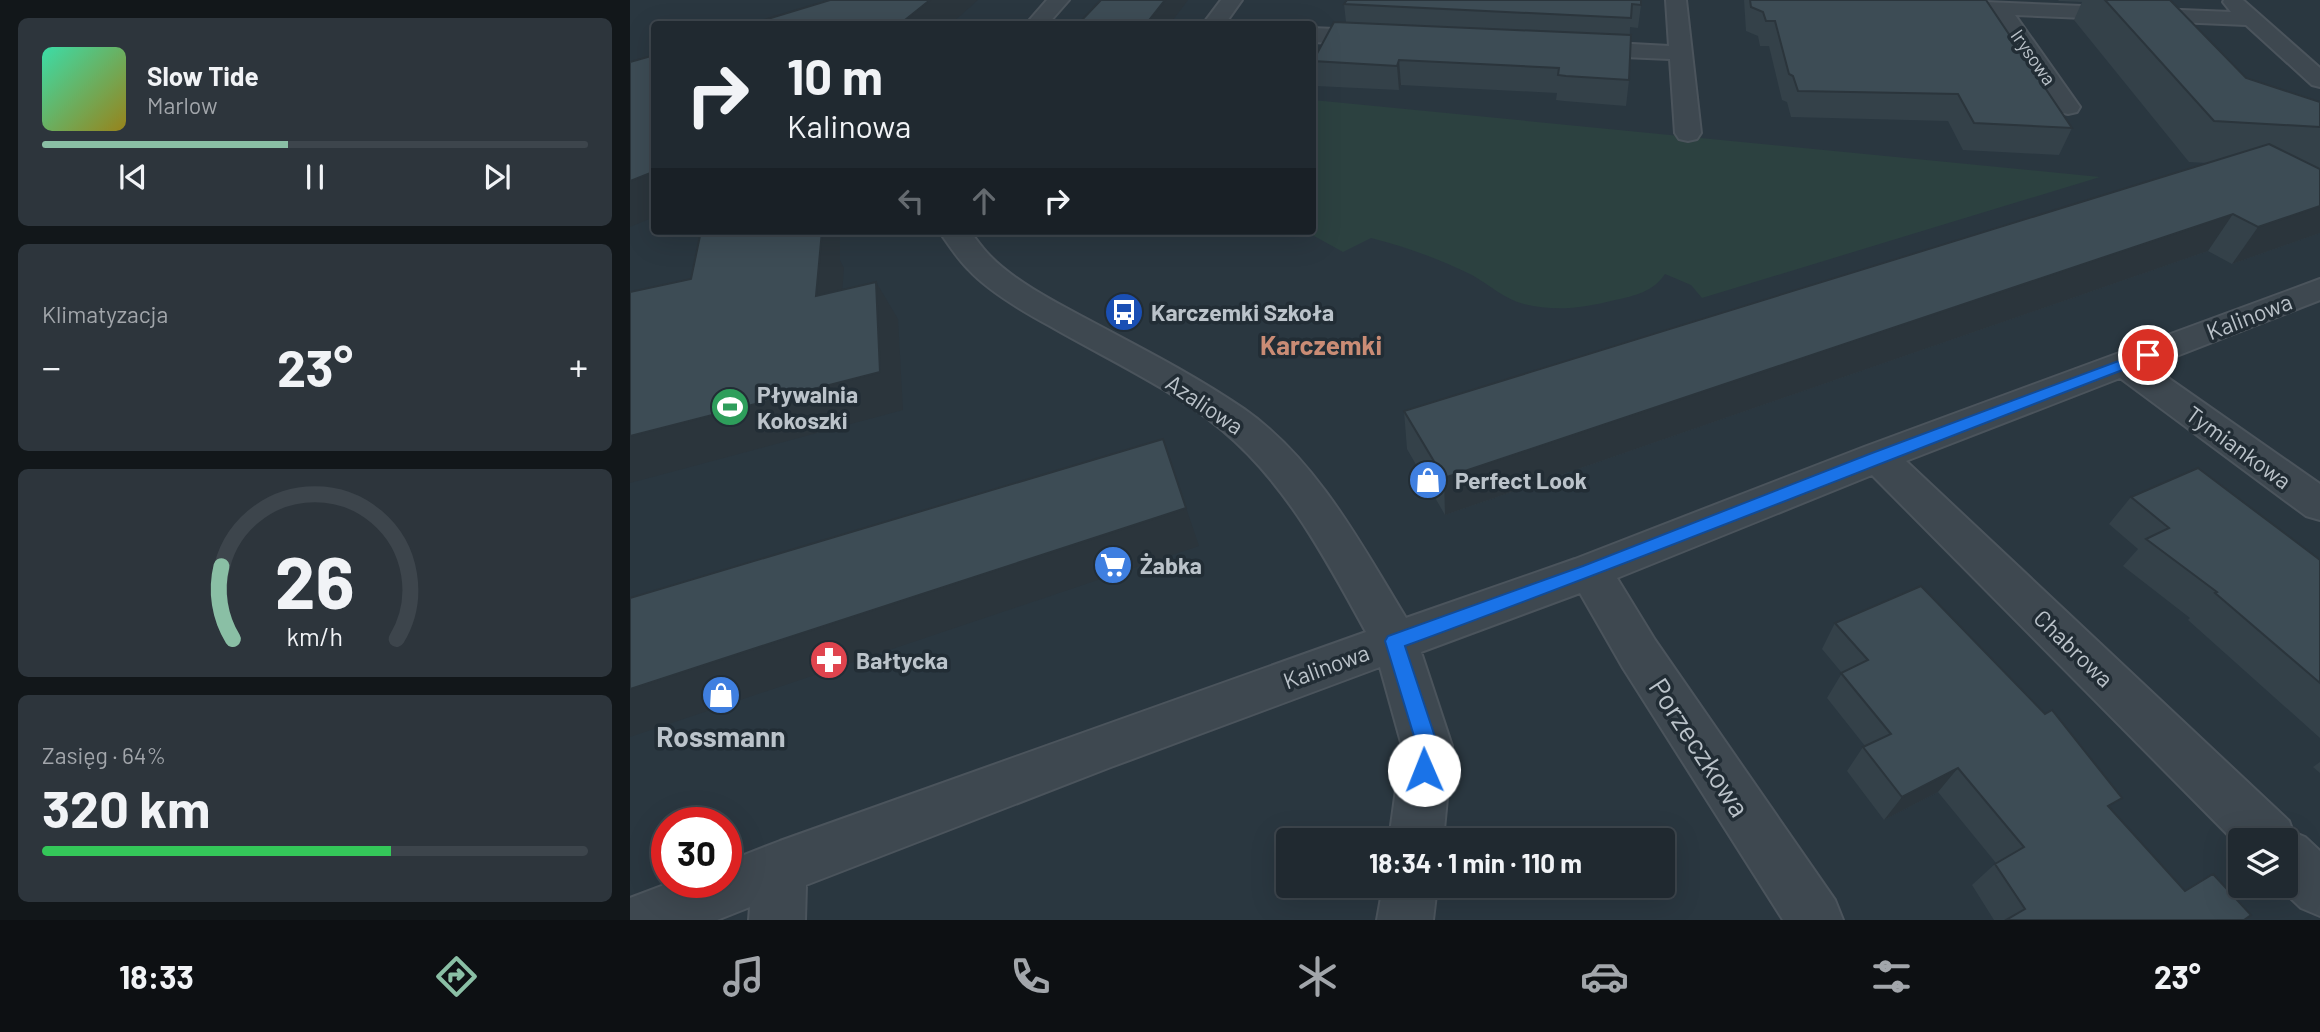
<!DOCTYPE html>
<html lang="pl">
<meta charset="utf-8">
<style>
body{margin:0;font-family:Barlow,sans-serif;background:#2d353c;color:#f1f3f6;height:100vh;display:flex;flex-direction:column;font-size:26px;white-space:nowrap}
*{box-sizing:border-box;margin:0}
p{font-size:23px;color:#a2a6ab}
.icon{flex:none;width:38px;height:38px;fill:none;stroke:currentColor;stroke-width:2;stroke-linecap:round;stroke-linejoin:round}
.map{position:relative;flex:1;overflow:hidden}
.panel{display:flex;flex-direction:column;gap:18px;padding:18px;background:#12171a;width:630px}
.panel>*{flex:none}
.top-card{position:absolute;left:21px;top:21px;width:665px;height:214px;border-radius:7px;box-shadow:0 7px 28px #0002,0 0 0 2px #3d454c;background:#202930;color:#f1f3f6;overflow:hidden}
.controls{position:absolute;left:1598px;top:828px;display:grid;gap:14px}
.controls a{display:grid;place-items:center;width:70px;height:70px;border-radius:7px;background:#202930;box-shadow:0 7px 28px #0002,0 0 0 2px #3d454c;font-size:35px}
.speed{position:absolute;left:21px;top:807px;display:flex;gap:14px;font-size:35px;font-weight:700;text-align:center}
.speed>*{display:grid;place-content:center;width:91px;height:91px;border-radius:50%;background:#202930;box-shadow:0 7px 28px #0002,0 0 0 2px #3d454c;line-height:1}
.speed .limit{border:10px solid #d22;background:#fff;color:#111}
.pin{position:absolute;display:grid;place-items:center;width:60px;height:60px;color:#fff;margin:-30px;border:4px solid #fff;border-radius:50%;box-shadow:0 2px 7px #0007}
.me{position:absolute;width:77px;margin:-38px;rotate:359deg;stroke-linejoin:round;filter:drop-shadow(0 0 5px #0008)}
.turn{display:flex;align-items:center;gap:24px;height:147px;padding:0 21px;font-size:32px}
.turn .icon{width:91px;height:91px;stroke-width:2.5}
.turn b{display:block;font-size:49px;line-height:60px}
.lanes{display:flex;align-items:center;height:66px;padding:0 21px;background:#0003;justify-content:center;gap:35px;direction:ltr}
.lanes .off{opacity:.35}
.big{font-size:52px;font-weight:700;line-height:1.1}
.panel .widget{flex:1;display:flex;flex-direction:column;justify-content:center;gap:10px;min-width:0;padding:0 24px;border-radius:10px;background:#2d353c}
.panel .dial{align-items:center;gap:0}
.dial svg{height:182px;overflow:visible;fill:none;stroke:#3d454c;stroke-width:7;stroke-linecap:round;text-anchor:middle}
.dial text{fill:#f1f3f6;stroke:none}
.song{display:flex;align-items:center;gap:21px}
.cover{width:84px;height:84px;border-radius:10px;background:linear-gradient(135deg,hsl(160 70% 55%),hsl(50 70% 35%))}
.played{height:7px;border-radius:4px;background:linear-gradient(90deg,#8abfa5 45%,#3d454c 45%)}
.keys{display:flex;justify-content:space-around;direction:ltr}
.heat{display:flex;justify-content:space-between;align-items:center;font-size:38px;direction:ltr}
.charge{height:10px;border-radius:5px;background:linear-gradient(90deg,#34c759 64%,#3d454c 0)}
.trip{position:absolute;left:646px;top:828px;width:399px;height:70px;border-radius:7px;background:#202930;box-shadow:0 7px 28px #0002,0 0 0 2px #3d454c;font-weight:700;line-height:70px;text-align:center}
.dock{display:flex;height:112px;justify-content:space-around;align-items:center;background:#0d1013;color:#a2a6ab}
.dock .icon{width:49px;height:49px}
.dock .current{color:#8abfa5}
.dock b{font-size:32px;color:#f1f3f6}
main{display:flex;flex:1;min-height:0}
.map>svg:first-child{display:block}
.green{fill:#2c4140}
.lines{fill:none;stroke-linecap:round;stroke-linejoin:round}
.minor-casing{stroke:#4b545c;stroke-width:4}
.minor{fill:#3e4850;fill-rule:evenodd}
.wall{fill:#344149}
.shaded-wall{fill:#2b353c}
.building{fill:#3d4c55;stroke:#2b353c;stroke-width:2}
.route{fill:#1a73e8;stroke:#114b97;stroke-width:2}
.labels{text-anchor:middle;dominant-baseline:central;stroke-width:7;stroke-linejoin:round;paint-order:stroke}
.far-street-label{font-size:19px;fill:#bbc3ca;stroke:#222d35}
.poi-label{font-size:23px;font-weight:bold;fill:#bbc3ca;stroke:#222d35;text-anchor:start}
.street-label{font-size:23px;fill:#bbc3ca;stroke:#222d35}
.quarter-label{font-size:26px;font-weight:bold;fill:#ca8c75;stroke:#222d35}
.near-poi-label{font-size:28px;font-weight:bold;fill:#bbc3ca;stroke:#222d35}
.near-street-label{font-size:28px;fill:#bbc3ca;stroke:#222d35}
</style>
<main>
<section class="panel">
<div class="widget">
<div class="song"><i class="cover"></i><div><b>Slow Tide</b><p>Marlow</p></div></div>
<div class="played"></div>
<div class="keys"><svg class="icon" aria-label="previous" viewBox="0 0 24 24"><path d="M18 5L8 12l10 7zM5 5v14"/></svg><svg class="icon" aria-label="pause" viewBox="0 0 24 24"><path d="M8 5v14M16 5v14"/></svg><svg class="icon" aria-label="next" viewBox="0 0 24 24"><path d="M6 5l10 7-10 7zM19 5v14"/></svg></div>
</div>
<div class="widget"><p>Klimatyzacja</p>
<div class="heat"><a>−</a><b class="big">23°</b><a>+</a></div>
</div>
<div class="widget dial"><svg viewBox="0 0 100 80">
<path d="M14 69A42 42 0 1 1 86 69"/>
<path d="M14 69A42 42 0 0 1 9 37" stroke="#8abfa5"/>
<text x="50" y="56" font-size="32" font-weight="700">26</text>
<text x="50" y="72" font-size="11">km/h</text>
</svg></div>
<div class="widget"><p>Zasięg · 64%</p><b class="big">320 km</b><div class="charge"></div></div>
</section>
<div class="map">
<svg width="1690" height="920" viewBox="0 0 1690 920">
<rect width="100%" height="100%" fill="#2a3740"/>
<path class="green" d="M683 100 1470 177 1072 298 1061 285 1035 274C1024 291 1005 296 985 300 953 308 926 312 894 304 876 300 858 284 842 275 809 259 777 247 741 238L713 252 675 231H682Z"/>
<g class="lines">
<defs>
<path id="minor" d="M417 0H439L418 24H396Z
M591 0H612L595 24H573Z
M1036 0H1056L1071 133 1067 139 1058 141 1049 139 1045 133 1040 59 947 55 939 53 936 48 939 43 947 41 1039 46Z
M1305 0 1601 12 1593 2 1594 0H1613L1690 68V87L1682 85 1616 25 1385 15 1450 107 1447 112 1438 114 1429 112 1363 14 1310 11 1303 9 1299 5Z
M682 28 750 31 758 33 761 38 758 43 750 45 682 42Z
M309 231H340C346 239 352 248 360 256 383 280 423 301 453 317 507 346 563 374 614 409 686 459 731 544 776 618L945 559 1234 447 1690 279V300L1521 366 1690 484V520L1676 516 1490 378 1276 461 1659 821 1663 832 1675 837 1690 851V916L1671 908 1648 886H1656V840H1610V847L1242 475 987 578 1025 640 1205 900 1213 920H1153L993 668 950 593 791 652 822 746 813 840H759L772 746 750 667 481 767 176 885 175 920H119L120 907 87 920H0V898L42 882H96V862L150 841 736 632C696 560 657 484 592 430 541 388 477 359 420 326 394 312 358 291 338 269 327 258 318 244 309 231Z
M753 886H807L803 920H747Z"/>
</defs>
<use href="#minor" class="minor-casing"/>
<use href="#minor" class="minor"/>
</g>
<path class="wall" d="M1114 0H1356L1442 128 1429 155 1333 150 1318 121 1161 117 1157 102 1152 100 1139 46H1130L1128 36 1116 31Z
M1428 0H1540L1616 78 1690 102V233L1602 264 1578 251 815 515 777 449 774 411 1577 163 1559 162 1444 20 1452 2 1429 1Z
M714 4 1011 5 1008 28 1000 27 999 80 996 106 934 101 926 100 927 93 771 85 769 90 686 86 683 61 716 22Z
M1501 497 1690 560V738L1558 620 1560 618 1493 566 1508 549 1479 524Z
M1205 623 1480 808 1555 891 1614 920H1364L1342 885 1366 863 1308 792 1254 820 1217 771 1233 747 1235 746 1197 698 1212 673 1192 649Z
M1690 762V773L1683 767Z"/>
<path class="shaded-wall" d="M300 0H348L321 24H270Z
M535 0H558L540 24H516Z
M769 60 771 85 769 90 767 66Z
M23 172 24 173V217L0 227V181Z
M1690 206V233L1602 264 1628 227Z
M1603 214 1578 251 815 515 814 478Z
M187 231H210V260L214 268 209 333 186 296Z
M246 282 268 319 273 410 0 483V436Z
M533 439 569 546 0 737V689Z
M1328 768 1308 792 1254 820 1272 797Z"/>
<path class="building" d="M200 0H300L270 24H121Z
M471 0H535L516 24H448Z
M717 0H1011V5L1002 4 1001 18 714 4Z
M1120 0H1356L1442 128 1344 123 1328 94 1168 91 1163 76 1159 74 1145 21H1136L1133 12 1121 7Z
M1475 0H1540L1616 78 1690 102V127L1584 121Z
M704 22 1001 35 999 80 936 76 928 75 929 68 769 60 767 66 683 61Z
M21 56 24 58V173L23 172 0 181V62Z
M1639 144 1690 169V206L1628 227 1603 214 814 478 774 411Z
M71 231H187V232L192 231 186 296 246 282 250 372 0 436V292L61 279Z
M533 439 556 508 0 689V598Z
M1568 468 1690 560V683L1585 593 1587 592 1516 539 1539 528 1501 497Z
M1291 586 1415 714 1422 710 1492 798 1478 806 1555 891 1583 874 1621 915 1614 920H1376L1395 909 1365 864 1394 847 1328 768 1272 797 1233 747 1261 734 1211 673 1238 660 1205 623Z"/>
<path class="route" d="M1518 350 1524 351V358C1274 453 1026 554 775 646L808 746 802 777 794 780 787 777 784 770 787 746 755 641 758 636 953 566 1242 453Z"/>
<defs>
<symbol id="bus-disc" viewBox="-11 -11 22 22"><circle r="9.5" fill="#1a4fb4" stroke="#222d35"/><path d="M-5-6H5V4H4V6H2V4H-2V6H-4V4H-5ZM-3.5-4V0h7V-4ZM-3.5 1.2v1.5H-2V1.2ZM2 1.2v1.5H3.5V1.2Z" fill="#fff"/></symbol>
<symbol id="stadium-disc" viewBox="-11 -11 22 22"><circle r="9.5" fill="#2e9e5b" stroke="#222d35"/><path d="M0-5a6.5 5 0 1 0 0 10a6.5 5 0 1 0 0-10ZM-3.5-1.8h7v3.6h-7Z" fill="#fff"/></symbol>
<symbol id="shop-disc" viewBox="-11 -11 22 22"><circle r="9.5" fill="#3f7fe0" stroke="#222d35"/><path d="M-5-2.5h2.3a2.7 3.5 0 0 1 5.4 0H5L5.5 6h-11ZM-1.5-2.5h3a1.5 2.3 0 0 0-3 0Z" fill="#fff"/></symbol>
<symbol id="supermarket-disc" viewBox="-11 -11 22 22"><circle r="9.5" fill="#3f7fe0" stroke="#222d35"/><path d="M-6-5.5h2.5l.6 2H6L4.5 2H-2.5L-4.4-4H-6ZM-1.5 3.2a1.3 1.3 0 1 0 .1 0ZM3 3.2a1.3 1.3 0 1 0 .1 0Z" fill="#fff"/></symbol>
<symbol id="pharmacy-disc" viewBox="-11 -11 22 22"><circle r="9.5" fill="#e0444e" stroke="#222d35"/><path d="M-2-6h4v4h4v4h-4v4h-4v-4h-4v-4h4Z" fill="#fff"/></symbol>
</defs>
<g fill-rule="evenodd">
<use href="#bus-disc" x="472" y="290" width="44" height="44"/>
<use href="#stadium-disc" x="78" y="385" width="44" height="44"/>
<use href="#shop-disc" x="776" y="458" width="44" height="44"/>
<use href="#supermarket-disc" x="461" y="543" width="44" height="44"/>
<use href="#pharmacy-disc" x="177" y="638" width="44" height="44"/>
<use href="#shop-disc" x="69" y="673" width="44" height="44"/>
</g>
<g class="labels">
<g class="far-street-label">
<text transform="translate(1404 57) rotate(55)">Irysowa</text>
</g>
<g class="poi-label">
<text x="521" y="312">Karczemki Szkoła</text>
<text x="127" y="394">Pływalnia<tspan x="127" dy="26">Kokoszki</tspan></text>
<text x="825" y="480">Perfect Look</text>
<text x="510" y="565">Żabka</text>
<text x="226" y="660">Bałtycka</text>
</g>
<g class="street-label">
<text transform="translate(1619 316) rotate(-21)">Kalinowa</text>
<text transform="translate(575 404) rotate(34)">Azaliowa</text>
<text transform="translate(1609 447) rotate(36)">Tymiankowa</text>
<text transform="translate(1444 648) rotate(44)">Chabrowa</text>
<text transform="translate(696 666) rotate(-20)">Kalinowa</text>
</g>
<g class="quarter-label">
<text x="691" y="344">Karczemki</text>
</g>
<g class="near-poi-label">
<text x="91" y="736">Rossmann</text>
</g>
<g class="near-street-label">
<text transform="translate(1070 747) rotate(57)">Porzeczkowa</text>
</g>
</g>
</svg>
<div class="controls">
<a><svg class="icon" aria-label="layers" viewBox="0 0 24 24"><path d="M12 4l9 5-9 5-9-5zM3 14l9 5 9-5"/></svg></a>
</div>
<div class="speed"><div class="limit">30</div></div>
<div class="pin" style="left:1518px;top:355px;background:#d93025"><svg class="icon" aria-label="arrive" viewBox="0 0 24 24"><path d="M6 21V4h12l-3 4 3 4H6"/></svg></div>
<svg class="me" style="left:794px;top:770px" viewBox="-20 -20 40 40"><circle r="19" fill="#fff"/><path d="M0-13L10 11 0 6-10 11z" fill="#1a73e8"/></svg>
<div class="trip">18:34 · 1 min · 110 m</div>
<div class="top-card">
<div class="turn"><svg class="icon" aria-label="right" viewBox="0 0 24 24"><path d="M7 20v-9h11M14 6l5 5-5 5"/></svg><div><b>10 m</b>Kalinowa</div></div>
<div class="lanes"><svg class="icon off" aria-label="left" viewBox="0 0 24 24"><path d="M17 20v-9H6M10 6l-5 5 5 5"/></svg><svg class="icon off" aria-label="ahead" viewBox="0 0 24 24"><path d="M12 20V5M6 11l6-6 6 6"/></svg><svg class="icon" aria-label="right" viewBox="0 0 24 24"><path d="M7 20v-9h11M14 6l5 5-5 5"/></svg></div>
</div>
</div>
</main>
<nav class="dock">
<b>18:33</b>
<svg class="icon current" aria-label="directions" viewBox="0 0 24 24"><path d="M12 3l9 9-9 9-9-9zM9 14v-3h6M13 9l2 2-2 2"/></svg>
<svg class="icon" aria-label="music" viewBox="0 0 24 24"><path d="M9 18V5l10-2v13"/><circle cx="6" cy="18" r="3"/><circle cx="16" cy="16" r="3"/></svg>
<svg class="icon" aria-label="phone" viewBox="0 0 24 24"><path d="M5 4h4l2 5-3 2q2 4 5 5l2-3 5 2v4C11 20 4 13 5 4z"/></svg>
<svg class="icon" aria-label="climate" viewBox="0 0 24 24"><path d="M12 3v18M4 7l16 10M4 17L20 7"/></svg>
<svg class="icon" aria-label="car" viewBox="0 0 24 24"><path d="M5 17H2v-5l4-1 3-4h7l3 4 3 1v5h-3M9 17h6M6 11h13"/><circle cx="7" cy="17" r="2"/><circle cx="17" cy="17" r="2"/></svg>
<svg class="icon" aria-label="filters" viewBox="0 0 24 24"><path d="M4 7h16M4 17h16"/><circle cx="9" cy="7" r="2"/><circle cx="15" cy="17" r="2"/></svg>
<b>23°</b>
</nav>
